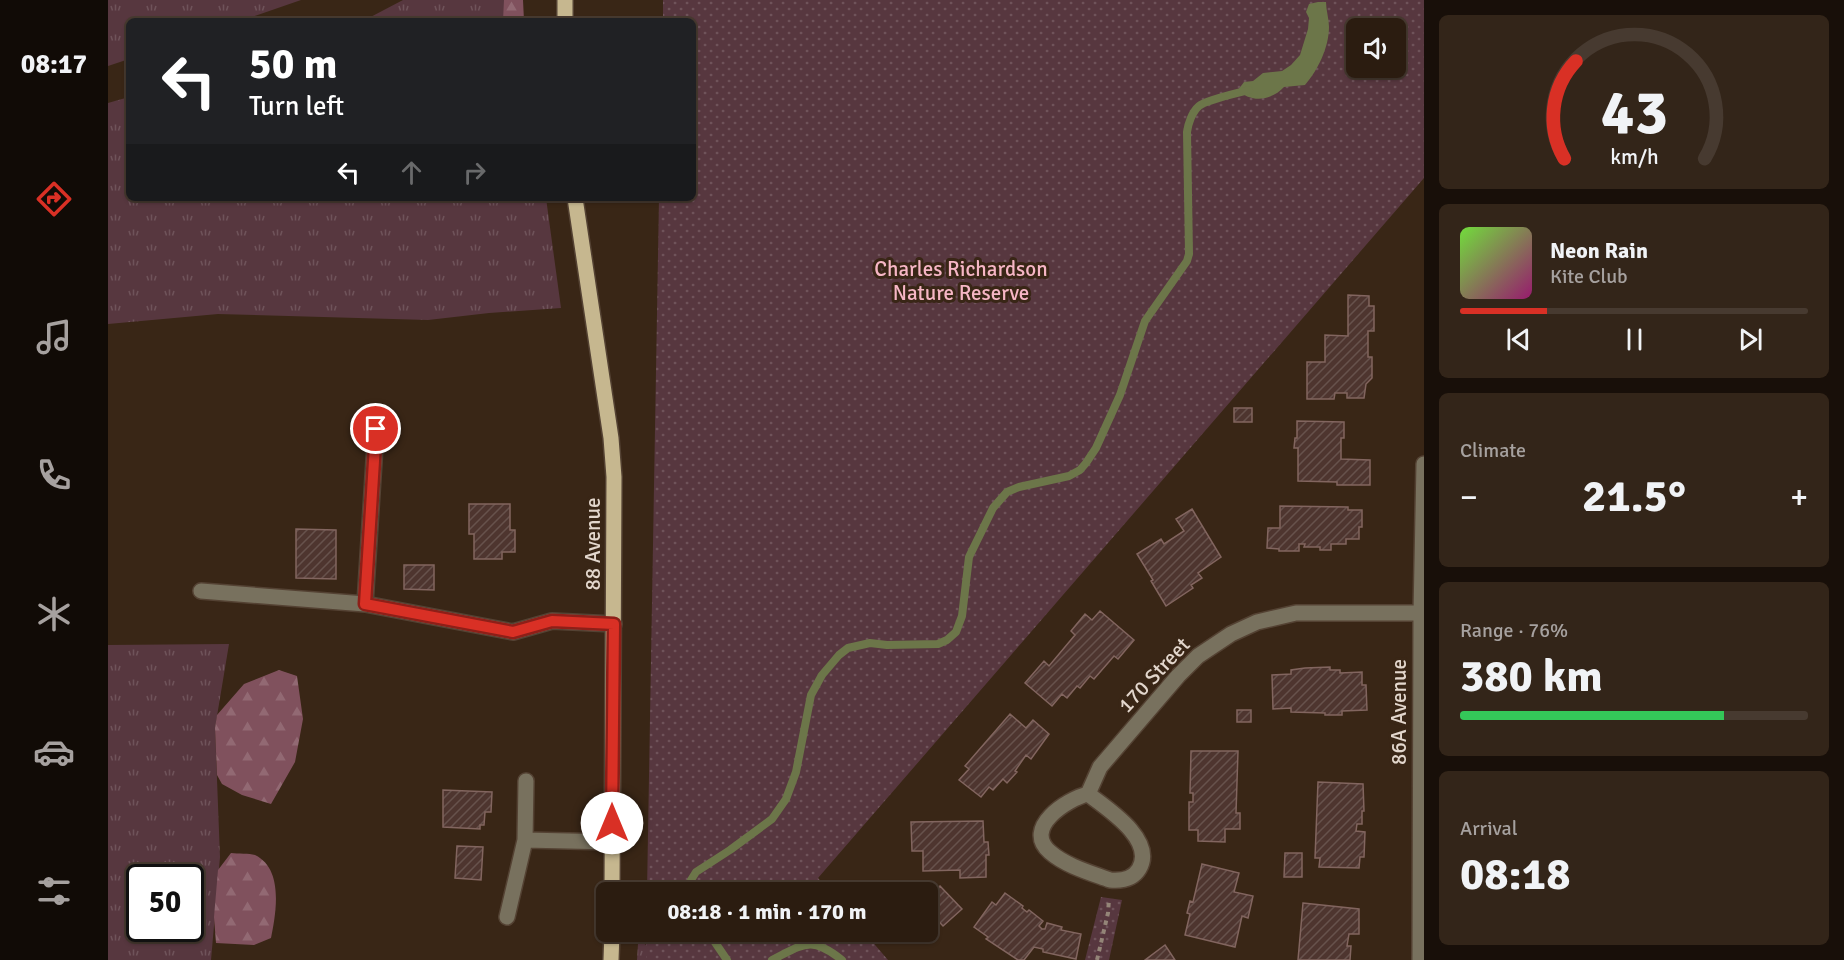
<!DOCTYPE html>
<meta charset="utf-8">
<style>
body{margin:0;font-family:Signika,sans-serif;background:#332519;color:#f1f3f6;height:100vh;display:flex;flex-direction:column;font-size:22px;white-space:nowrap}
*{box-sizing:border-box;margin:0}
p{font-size:20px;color:#a6a19f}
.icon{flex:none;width:33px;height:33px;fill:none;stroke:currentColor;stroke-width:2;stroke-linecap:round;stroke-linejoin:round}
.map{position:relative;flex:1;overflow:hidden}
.drawer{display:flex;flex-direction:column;gap:15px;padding:15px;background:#180f09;width:420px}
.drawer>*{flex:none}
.top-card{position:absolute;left:18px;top:18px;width:570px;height:183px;border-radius:9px;box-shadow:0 2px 4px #0004,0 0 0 2px #473a30;background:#202124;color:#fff;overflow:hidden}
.buttons{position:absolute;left:1238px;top:18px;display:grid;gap:12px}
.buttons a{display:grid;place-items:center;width:60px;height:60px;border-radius:9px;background:#2b1c10;box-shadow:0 2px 4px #0004,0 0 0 2px #473a30;font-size:30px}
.speed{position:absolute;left:18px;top:864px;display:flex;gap:12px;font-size:30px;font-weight:700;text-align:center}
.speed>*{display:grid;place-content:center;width:78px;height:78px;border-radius:50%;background:#2b1c10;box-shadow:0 2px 4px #0004,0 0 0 2px #473a30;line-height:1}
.speed .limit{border:3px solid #111;border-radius:9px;background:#fff;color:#111}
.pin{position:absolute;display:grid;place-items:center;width:51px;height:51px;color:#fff;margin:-26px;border:3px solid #fff;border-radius:50%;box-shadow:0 2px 6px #0007}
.me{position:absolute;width:66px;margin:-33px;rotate:0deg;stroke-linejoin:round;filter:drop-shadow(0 0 4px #0008)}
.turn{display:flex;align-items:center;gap:21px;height:126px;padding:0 24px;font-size:27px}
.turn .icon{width:78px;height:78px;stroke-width:2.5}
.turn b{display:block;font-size:42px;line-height:51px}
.lanes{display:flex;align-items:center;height:57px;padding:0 24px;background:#0003;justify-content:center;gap:30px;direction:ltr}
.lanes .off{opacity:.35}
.big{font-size:45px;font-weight:700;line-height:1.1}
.drawer .widget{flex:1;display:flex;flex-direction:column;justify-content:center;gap:9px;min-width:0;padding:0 21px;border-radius:9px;background:#332519}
.drawer .dial{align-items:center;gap:0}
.dial svg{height:156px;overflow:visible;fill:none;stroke:#473a30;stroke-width:7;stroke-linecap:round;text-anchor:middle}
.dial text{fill:#f1f3f6;stroke:none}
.song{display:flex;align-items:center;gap:18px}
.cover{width:72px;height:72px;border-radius:9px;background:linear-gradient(135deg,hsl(100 70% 55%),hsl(320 70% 35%))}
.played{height:6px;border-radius:3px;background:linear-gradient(90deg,#d93025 25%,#473a30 25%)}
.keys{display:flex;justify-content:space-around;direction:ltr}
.heat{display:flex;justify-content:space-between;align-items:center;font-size:33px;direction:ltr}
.charge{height:9px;border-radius:4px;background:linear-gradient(90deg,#34c759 76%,#473a30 0)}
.trip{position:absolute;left:488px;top:882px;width:342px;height:60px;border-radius:9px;background:#2b1c10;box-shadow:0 2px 4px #0004,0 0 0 2px #473a30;font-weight:700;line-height:60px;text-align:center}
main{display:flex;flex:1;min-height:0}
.dock{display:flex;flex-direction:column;width:108px;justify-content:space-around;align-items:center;background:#110b06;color:#a6a19f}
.dock .icon{width:42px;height:42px}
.dock .active{color:#d93025}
.dock b{font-size:27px;color:#f1f3f6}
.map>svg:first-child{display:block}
.grass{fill:url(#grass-tufts);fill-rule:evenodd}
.forest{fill:url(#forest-firs)}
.park{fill:url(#park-dots);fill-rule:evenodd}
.water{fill:#6c7649}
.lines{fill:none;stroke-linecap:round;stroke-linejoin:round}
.stream{stroke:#6c7649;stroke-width:8}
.building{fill:url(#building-hatch);stroke:#82655f;stroke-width:1.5}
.minor-casing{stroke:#544233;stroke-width:18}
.major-casing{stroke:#544233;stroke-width:18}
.path{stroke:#948578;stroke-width:4;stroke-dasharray:4.5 4.5;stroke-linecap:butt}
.minor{stroke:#78715e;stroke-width:15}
.major{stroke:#c6b78f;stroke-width:15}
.route-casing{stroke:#8d1f18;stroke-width:15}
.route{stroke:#d93025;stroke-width:10}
.labels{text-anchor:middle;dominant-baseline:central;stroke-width:6;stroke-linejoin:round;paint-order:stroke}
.park-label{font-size:21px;fill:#f6b6c5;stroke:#392616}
.street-label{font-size:21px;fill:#e3d7cd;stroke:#392616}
</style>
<main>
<nav class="dock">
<b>08:17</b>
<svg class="icon active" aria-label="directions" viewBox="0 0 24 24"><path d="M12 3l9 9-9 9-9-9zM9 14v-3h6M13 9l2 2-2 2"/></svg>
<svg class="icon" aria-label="music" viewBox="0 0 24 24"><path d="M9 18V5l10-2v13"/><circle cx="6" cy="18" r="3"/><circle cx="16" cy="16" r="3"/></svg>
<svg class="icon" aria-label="phone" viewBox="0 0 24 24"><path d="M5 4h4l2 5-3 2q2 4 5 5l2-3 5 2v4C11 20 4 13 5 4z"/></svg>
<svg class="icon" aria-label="climate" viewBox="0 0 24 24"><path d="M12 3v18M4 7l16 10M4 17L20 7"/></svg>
<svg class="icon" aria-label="car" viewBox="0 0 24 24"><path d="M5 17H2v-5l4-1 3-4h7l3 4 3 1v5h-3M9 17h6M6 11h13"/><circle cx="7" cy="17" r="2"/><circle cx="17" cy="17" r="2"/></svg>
<svg class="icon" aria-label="filters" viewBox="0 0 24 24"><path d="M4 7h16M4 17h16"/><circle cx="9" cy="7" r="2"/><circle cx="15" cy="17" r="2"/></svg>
</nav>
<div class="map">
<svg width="1316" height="960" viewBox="0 0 1316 960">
<defs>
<pattern id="grass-tufts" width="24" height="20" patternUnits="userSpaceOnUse" patternTransform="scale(1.5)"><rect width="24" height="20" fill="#57373f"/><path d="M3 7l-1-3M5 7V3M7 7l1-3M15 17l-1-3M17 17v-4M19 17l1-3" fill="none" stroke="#6f535a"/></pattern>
<pattern id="forest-firs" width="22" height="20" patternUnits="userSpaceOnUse" patternTransform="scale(1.5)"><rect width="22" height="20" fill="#80515d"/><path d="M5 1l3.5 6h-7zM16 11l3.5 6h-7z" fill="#926973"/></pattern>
<pattern id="park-dots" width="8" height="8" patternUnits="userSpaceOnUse" patternTransform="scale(1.5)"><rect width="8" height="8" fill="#57373f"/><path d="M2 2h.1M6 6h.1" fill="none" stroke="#6f535a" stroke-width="1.8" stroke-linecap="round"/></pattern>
<pattern id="building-hatch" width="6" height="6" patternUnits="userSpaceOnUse" patternTransform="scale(1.5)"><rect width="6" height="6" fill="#4e352f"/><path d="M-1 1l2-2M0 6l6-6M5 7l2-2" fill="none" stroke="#67524c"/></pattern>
</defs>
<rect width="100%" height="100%" fill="#392616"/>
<path class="grass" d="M0 0H193L132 21H21V59L0 66Z
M295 0H396V19L395 21H255Z
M21 97V198H438L453 308 381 313 320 320 110 314 0 324V103Z
M121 644 107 728 112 857 103 960H0V645ZM32 878H82V928H32Z
M533 936 535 943 561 960H529L530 944Z"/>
<path class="forest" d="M396 0H415L416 21H395Z
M171 670 189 676 195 719 187 762 163 804 134 795 114 784 109 775 107 728 109 715 136 684Z
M123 853C130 854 141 853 147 855 176 869 168 913 163 938L146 945 108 943 106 917 110 870Z"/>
<path class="park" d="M555 0H1316V178L710 878 722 892H539L551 198H585V21H555ZM1248 28H1287V68H1248Z
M993 897 1014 900 1001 960H977Z
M538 932H756L780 960H538Z"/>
<path class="water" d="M1210 2H1218C1218 10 1221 19 1221 27 1221 47 1210 70 1197 85L1176 87C1164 100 1144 104 1130 90L1136 82 1145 81 1155 73 1174 71 1183 65 1192 55 1200 29 1201 18 1198 12 1201 4Z"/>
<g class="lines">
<path class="stream" d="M580 892 583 880 588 872 622 850 664 819 678 799 688 772 703 695 714 675 731 655 740 648 762 643 779 645 830 644 839 640 848 632 854 616 861 557 885 508 899 492 911 487 961 476 972 470 978 463 988 448 1012 395 1037 321 1079 261 1081 254 1079 132C1080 124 1084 112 1091 106 1098 100 1130 93 1141 90
M600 932 619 960
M664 960C696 944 703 935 734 960"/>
</g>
<path class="building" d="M1240 295 1261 296V306H1266V331H1260V357H1264V378L1258 384 1256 398H1239V393H1227L1226 399H1199V362H1217V335L1240 336Z
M1126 408H1144V422H1126Z
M1189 421 1236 422V438H1233V459L1262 460V485H1229V482L1190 481V448H1186L1187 438H1189Z
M361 504H402V530H407V552H394V559H366V534H361Z
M1172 506 1240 507V510H1254V527H1251V539H1238V544H1223V550H1212V547H1196L1197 544H1191V551H1171V549L1159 548 1160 528H1172Z
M1084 509 1113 557 1090 573 1094 578 1083 585 1085 588 1058 606 1043 581 1045 580 1029 554 1053 539 1056 544 1076 531 1068 519Z
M188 529 228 530V579L188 578Z
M296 565H326V590L296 589Z
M992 611 1026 640 1010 659 1006 656 986 679 982 676 972 688 969 686 959 698 954 694 944 706 917 683 936 661 941 666 967 635 963 631 977 614 984 620Z
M1222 667V670H1232V673L1254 672V685H1258L1259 710 1234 711V715H1217V713L1183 712V708L1165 709 1164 675 1183 674V670L1197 668Z
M1129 710H1143V722H1129Z
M902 714 918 728 925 720 941 734 923 759 918 755 907 771 909 772 899 783 895 779 885 790 881 787 873 797 851 780 861 769 857 766Z
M1083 751H1130L1128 813H1132V829H1117V842L1090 841V830H1081V802H1085V793H1082Z
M1210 782 1255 784 1256 811H1254V824H1249L1248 831 1257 832 1256 857H1252L1251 868 1211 867 1212 858H1207Z
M335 790 384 792 383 812H377L376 825H372V829L335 827Z
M875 821 876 842H880L881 855H878V877L852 878V870L815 871V851H804L803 822Z
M349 846 375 847 373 880 347 878Z
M1177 853H1194V877H1176Z
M1094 864 1131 873 1126 892 1145 896 1140 918 1134 916 1127 947 1077 935 1082 914 1079 913 1082 901 1085 902Z
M832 886 854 909 835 926 819 909V898Z
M897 893 915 906 914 908 919 912 921 910 935 921 931 926 934 929H937L939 923 954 927 953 930 973 934 968 959 935 952V949L926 947 916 960H910L878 939 880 937 866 927 884 902 888 905Z
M1195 903 1251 909V934H1241L1239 946H1243L1242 960H1190Z
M1057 945 1067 960H1037Z"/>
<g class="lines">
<defs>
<path id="minor" d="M268 429 257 604 405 632 444 621 506 624
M93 591 257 604
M418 781 417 840 504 842
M980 794 992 767 1070 676 1090 656 1123 634 1149 622 1188 613H1313
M980 794C1000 809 1048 840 1031 869 1025 879 1013 881 1002 880 983 873 958 866 942 852 914 828 959 799 980 794Z
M399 917 417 840
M1312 960 1313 613 1316 464"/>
<path id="major" d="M457 0V21
M467 198 503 438 506 477 504 892
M503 960 504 932"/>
</defs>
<use href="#minor" class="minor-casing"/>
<use href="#major" class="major-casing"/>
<path class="path" d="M989 960 1000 913 1001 899"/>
<use href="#minor" class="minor"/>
<use href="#major" class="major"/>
</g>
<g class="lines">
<defs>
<path id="route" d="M268 429 257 604 405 632 444 621 506 624 504 823"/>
</defs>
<use href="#route" class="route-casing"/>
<use href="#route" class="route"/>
</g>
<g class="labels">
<g class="park-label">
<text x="853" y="269">Charles Richardson<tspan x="853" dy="24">Nature Reserve</tspan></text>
</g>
<g class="street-label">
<text transform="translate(485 544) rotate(-90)">88 Avenue</text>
<text transform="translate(1046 675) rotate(-47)">170 Street</text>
<text transform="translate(1291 712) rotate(-90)">86A Avenue</text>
</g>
</g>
</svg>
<div class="buttons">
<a><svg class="icon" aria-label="sound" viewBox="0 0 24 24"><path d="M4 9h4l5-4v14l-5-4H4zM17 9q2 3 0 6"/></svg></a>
</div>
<div class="speed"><div class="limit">50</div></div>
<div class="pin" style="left:268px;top:429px;background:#d93025"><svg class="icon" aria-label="arrive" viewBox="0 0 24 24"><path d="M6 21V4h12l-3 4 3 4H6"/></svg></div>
<svg class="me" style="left:504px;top:823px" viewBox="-20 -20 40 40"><circle r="19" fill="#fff"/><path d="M0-13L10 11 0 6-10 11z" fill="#d93025"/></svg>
<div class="trip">08:18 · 1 min · 170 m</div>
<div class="top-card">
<div class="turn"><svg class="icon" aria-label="left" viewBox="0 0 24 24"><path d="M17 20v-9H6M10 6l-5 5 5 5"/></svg><div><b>50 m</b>Turn left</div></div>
<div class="lanes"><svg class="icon" aria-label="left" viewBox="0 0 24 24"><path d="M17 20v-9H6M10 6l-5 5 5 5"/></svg><svg class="icon off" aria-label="ahead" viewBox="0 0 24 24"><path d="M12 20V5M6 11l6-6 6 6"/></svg><svg class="icon off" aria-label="right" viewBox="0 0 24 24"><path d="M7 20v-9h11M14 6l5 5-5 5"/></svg></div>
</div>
</div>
<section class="drawer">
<div class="widget dial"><svg viewBox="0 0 100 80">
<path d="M14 69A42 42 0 1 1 86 69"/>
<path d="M14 69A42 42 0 0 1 20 19" stroke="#d93025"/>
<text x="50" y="56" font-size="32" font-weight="700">43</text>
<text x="50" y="72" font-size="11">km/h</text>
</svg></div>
<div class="widget">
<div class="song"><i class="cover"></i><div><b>Neon Rain</b><p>Kite Club</p></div></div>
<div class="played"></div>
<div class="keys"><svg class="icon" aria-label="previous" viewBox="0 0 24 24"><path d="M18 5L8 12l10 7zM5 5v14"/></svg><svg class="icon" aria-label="pause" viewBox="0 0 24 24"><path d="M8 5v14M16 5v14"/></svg><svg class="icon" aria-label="next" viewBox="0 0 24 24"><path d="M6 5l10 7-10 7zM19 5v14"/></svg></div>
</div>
<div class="widget"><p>Climate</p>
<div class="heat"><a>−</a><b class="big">21.5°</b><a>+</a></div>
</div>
<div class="widget"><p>Range · 76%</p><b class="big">380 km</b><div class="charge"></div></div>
<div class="widget"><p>Arrival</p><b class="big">08:18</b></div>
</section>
</main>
